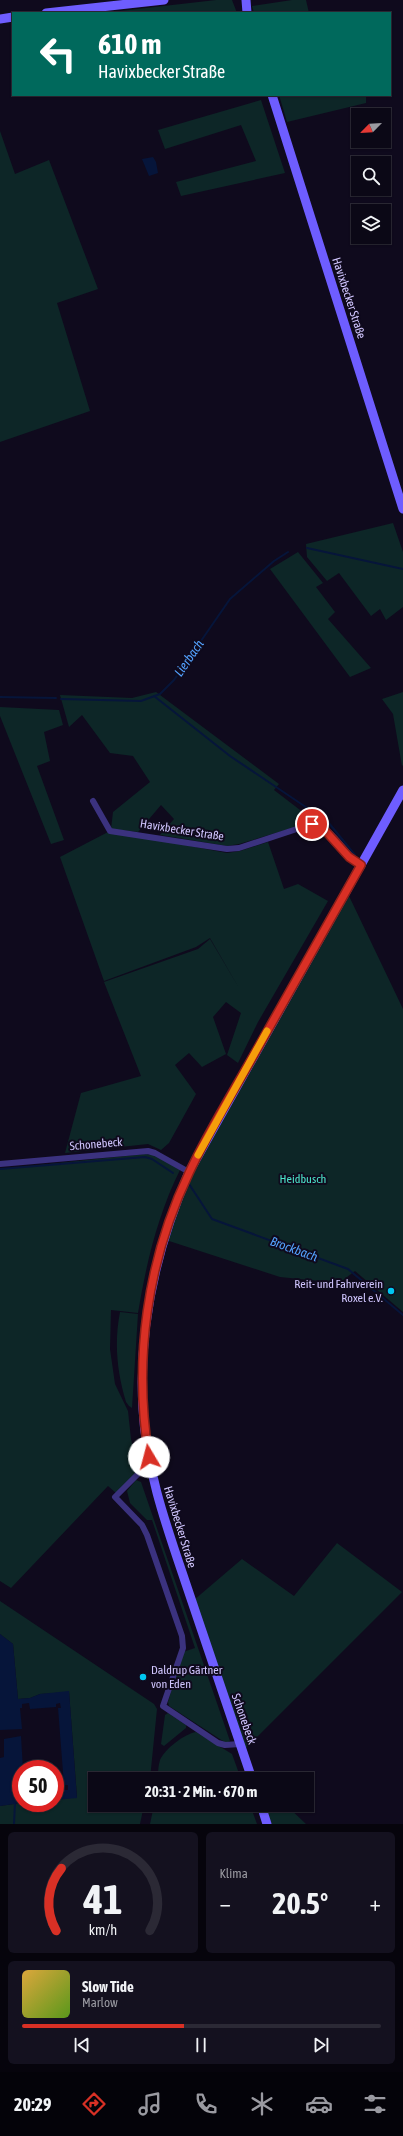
<!DOCTYPE html>
<html lang="de">
<meta charset="utf-8">
<style>
body{margin:0;font-family:"Asap Condensed",sans-serif;background:#14111f;color:#f1f3f6;height:100vh;display:flex;flex-direction:column;font-size:15px;white-space:nowrap}
*{box-sizing:border-box;margin:0}
p{font-size:13px;color:#9a9aa1}
.icon{flex:none;width:22px;height:22px;fill:none;stroke:currentColor;stroke-width:2;stroke-linecap:round;stroke-linejoin:round}
.map{position:relative;height:1824px;overflow:hidden}
.drawer{display:flex;flex-direction:column;gap:8px;padding:8px;background:#06040c;flex:1}
.drawer>*{flex:none}
.guide{position:absolute;left:12px;top:12px;width:379px;height:84px;border-radius:0px;box-shadow:0 1px 3px #0004,0 0 0 1px #2b2935;background:#00695c;color:#fff;overflow:hidden}
.needle{width:26px;rotate:246deg}
.controls{position:absolute;left:351px;top:108px;display:grid;gap:8px}
.controls a{display:grid;place-items:center;width:40px;height:40px;border-radius:0px;background:#0b0816;box-shadow:0 1px 3px #0004,0 0 0 1px #2b2935;font-size:20px}
.speed{position:absolute;left:12px;top:1760px;display:flex;gap:8px;font-size:20px;font-weight:700;text-align:center}
.speed>*{display:grid;place-content:center;width:52px;height:52px;border-radius:50%;background:#0b0816;box-shadow:0 1px 3px #0004,0 0 0 1px #2b2935;line-height:1}
.speed .limit{border:6px solid #d22;background:#fff;color:#111}
.pin{position:absolute;display:grid;place-items:center;width:34px;height:34px;color:#fff;margin:-17px;border:2px solid #fff;border-radius:50%;box-shadow:0 1px 4px #0007}
.me{position:absolute;width:44px;margin:-22px;rotate:352deg;stroke-linejoin:round;filter:drop-shadow(0 0 3px #0008)}
.turn{display:flex;align-items:center;gap:14px;height:84px;padding:0 20px;font-size:18px}
.turn .icon{width:52px;height:52px;stroke-width:2.5}
.turn b{display:block;font-size:28px;line-height:34px}
.big{font-size:30px;font-weight:700;line-height:1.1}
.drawer .tile{flex:1;display:flex;flex-direction:column;justify-content:center;gap:6px;min-width:0;padding:0 14px;border-radius:6px;background:#14111f}
.drawer .dial{align-items:center;gap:0}
.dial svg{height:104px;overflow:visible;fill:none;stroke:#2b2935;stroke-width:7;stroke-linecap:round;text-anchor:middle}
.dial text{fill:#f1f3f6;stroke:none}
.song{display:flex;align-items:center;gap:12px}
.cover{width:48px;height:48px;border-radius:6px;background:linear-gradient(135deg,hsl(40 70% 55%),hsl(90 70% 35%))}
.played{height:4px;border-radius:2px;background:linear-gradient(90deg,#d93025 45%,#2b2935 45%)}
.keys{display:flex;justify-content:space-around;direction:ltr}
.heat{display:flex;justify-content:space-between;align-items:center;font-size:22px;direction:ltr}
.drawer .tiles{flex:1;display:grid;gap:8px;grid-template-columns:1fr 1fr}
.tile:last-child{grid-column:span 2}
.trip{position:absolute;left:88px;top:1772px;width:226px;height:40px;border-radius:0px;background:#0b0816;box-shadow:0 1px 3px #0004,0 0 0 1px #2b2935;font-weight:700;line-height:40px;text-align:center}
.tabs{display:flex;height:64px;justify-content:space-around;align-items:center;background:#040309;color:#9a9aa1}
.tabs .icon{width:28px;height:28px}
.tabs .current{color:#d93025}
.tabs b{font-size:18px;color:#f1f3f6}
.map>svg:first-child{display:block}
.green{fill:#0d2627}
.water{fill:#06153a}
.lines{fill:none;stroke-linecap:round;stroke-linejoin:round}
.stream{stroke:#06153a;stroke-width:2}
.street{stroke:#3b327f;stroke-width:6}
.secondary{stroke:#6e5dff;stroke-width:9}
.route-casing{stroke:#8d1f18;stroke-width:10}
.route{stroke:#d93025;stroke-width:7}
.slow{stroke:#f59e0b;stroke-width:7}
.poi-dot{fill:#00c7f1;stroke:#0f0a1d;stroke-width:1.5}
.labels{text-anchor:middle;dominant-baseline:central;stroke-width:4;stroke-linejoin:round;paint-order:stroke}
.street-label{font-size:12px;fill:#d1c6ff;stroke:#0f0a1d}
.park-label{font-size:12px;fill:#4ce5ca;stroke:#0f0a1d}
.poi-label{font-size:12px;fill:#d1c6ff;stroke:#0f0a1d;text-anchor:end}
.water-label{font-size:13px;font-style:italic;fill:#54a3ff;stroke:#0f0a1d}
</style>
<div class="map">
<svg width="403" height="1824" viewBox="0 0 403 1824">
<rect width="100%" height="100%" fill="#0f0a1d"/>
<path class="green" d="M216 0H232L237 13H120V11Z
M292 0H306L309 13H254L252 6Z
M279 95H366V103L287 122Z
M261 100 285 173 181 196 176 182 256 161 241 125 165 149 158 130Z
M0 131 15 174 49 160 98 289 57 303 90 411 0 442Z
M393 523 403 552V607L386 620 380 609 371 616 339 573 327 581 307 557 306 544Z
M298 552 323 583 316 587 335 612 328 619 371 668 350 677 270 569Z
M156 692 279 784 274 790 317 823 312 822 239 844 227 846 160 835 174 819 161 805 138 832 111 829 113 812 150 782 133 756 110 753 82 715 69 727 60 695 132 698Z
M403 692V765L402 766 393 714 382 699Z
M0 707 59 710 63 725 44 732 50 761 37 766 64 840 51 844 0 716Z
M110 831 227 853 240 851 268 842 284 889 298 884 328 901 258 1022 238 1063 227 1055 241 1013 226 1002 213 1017 226 1054 202 1067 189 1053 175 1065 196 1094 169 1143 161 1150 148 1144 65 1153 81 1093 141 1076 104 982 198 949 210 939 239 988 210 938 196 947 104 981 60 857Z
M349 896 403 1009V1312L355 1271 339 1283 280 1277 166 1240 192 1173 269 1033Z
M145 1154 154 1155 180 1170C158 1214 146 1264 138 1313L111 1310 110 1349 115 1384 128 1411 131 1439 138 1470 116 1493 108 1486 11 1588 0 1581V1169Z
M120 1312 138 1314 132 1408 129 1406 126 1402C117 1372 114 1343 120 1312Z
M136 1480 141 1482 230 1741 226 1743 169 1706 168 1702 183 1652 195 1648 152 1520H147L130 1503 127 1491Z
M337 1543 402 1592 245 1749 194 1600 242 1559 294 1596Z
M0 1601 154 1704 157 1709 150 1779H95V1805H144L140 1824H0V1806L21 1803H55V1800L77 1797 69 1692 40 1694 30 1698 18 1699 13 1644 0 1634Z
M168 1713 186 1725V1728L164 1746 161 1744 165 1715Z
M196 1732 232 1754 241 1779H158C158 1773 158 1766 160 1760 165 1749 184 1734 196 1732Z
M154 1805H250L257 1824H150Z
M265 1805H286L306 1824H271Z"/>
<path class="water" d="M153 157 156 162 158 173 149 176 142 159Z
M0 1634 13 1644 18 1699 30 1698 40 1694 69 1691 77 1798 55 1800V1787H62L63 1790H68V1785H64L58 1708H61L60 1703 56 1704V1707L30 1709 29 1703 22 1704V1708H20L22 1729 0 1730Z
M21 1736 23 1769H21V1803L0 1806V1758L4 1757V1739Z"/>
<g class="lines">
<path class="stream" d="M307 548 403 569
M154 696 230 756 328 822 355 855
M0 697 56 698
M61 699 141 701 160 694 174 680 230 599 274 561 288 552
M0 1169 145 1157 152 1159 173 1173
M189 1184 212 1219 348 1269 403 1315
M14 1824 15 1803"/>
<path class="street" d="M93 801 110 831 227 849 239 848 312 824C334 827 343 854 361 865
M0 1164 148 1151 155 1153 189 1172
M150 1467 143 1469 115 1497 142 1525 147 1535 182 1636 183 1648 163 1706 218 1743 225 1745 240 1744"/>
<path class="secondary" d="M246 0 247 13
M46 13 164 0
M0 19 13 17
M272 95 403 509
M252 1779C230 1713 207 1647 185 1581 166 1525 146 1469 143 1409 138 1326 156 1248 189 1172L403 790
M261 1805 267 1824"/>
</g>
<g class="lines">
<defs>
<path id="route" d="M149 1457C133 1360 147 1261 189 1173 207 1134 230 1097 251 1060 288 995 325 930 361 865L349 857 321 826 312 824"/>
</defs>
<use href="#route" class="route-casing"/>
<use href="#route" class="route"/>
<path class="slow" d="M198 1155 267 1031"/>
</g>
<g class="poi-dot">
<circle cx="391" cy="1291" r="4"/>
<circle cx="143" cy="1677" r="4"/>
</g>
<g class="labels">
<g class="street-label">
<text transform="translate(349 298) rotate(72)">Havixbecker Straße</text>
<text transform="translate(182 830) rotate(9)">Havixbecker Straße</text>
<text transform="translate(96 1144) rotate(-5)">Schonebeck</text>
<text transform="translate(180 1527) rotate(73)">Havixbecker Straße</text>
<text transform="translate(244 1719) rotate(71)">Schonebeck</text>
</g>
<g class="park-label">
<text x="303" y="1179">Heidbusch</text>
</g>
<g class="poi-label">
<text x="383" y="1284">Reit- und Fahrverein<tspan x="383" dy="14">Roxel e.V.</tspan></text>
<text x="151" y="1670" text-anchor="start">Daldrup Gärtner<tspan x="151" dy="14">von Eden</tspan></text>
</g>
<g class="water-label">
<text transform="translate(189 658) rotate(-55)">Lierbach</text>
<text transform="translate(294 1249) rotate(20)">Brockbach</text>
</g>
</g>
</svg>
<div class="controls">
<a><svg class="needle" viewBox="-14 -14 28 28"><path d="M0-13l5 13h-10z" fill="#e53935"/><path d="M0 13l5-13h-10z" fill="#9a9aa1"/></svg></a>
<a><svg class="icon" aria-label="search" viewBox="0 0 24 24"><circle cx="10" cy="10" r="6"/><path d="M15 15l6 6"/></svg></a>
<a><svg class="icon" aria-label="layers" viewBox="0 0 24 24"><path d="M12 4l9 5-9 5-9-5zM3 14l9 5 9-5"/></svg></a>
</div>
<div class="speed"><div class="limit">50</div></div>
<div class="pin" style="left:312px;top:824px;background:#d93025"><svg class="icon" aria-label="arrive" viewBox="0 0 24 24"><path d="M6 21V4h12l-3 4 3 4H6"/></svg></div>
<svg class="me" style="left:149px;top:1457px" viewBox="-20 -20 40 40"><circle r="19" fill="#fff"/><path d="M0-13L10 11 0 6-10 11z" fill="#d93025"/></svg>
<div class="trip">20:31 · 2 Min. · 670 m</div>
<div class="guide">
<div class="turn"><svg class="icon" aria-label="left" viewBox="0 0 24 24"><path d="M17 20v-9H6M10 6l-5 5 5 5"/></svg><div><b>610 m</b>Havixbecker Straße</div></div>
</div>
</div>
<section class="drawer">
<div class="tiles">
<div class="tile dial"><svg viewBox="0 0 100 80">
<path d="M14 69A42 42 0 1 1 86 69"/>
<path d="M14 69A42 42 0 0 1 18 21" stroke="#d93025"/>
<text x="50" y="56" font-size="32" font-weight="700">41</text>
<text x="50" y="72" font-size="11">km/h</text>
</svg></div>
<div class="tile"><p>Klima</p>
<div class="heat"><a>−</a><b class="big">20.5°</b><a>+</a></div>
</div>
<div class="tile">
<div class="song"><i class="cover"></i><div><b>Slow Tide</b><p>Marlow</p></div></div>
<div class="played"></div>
<div class="keys"><svg class="icon" aria-label="previous" viewBox="0 0 24 24"><path d="M18 5L8 12l10 7zM5 5v14"/></svg><svg class="icon" aria-label="pause" viewBox="0 0 24 24"><path d="M8 5v14M16 5v14"/></svg><svg class="icon" aria-label="next" viewBox="0 0 24 24"><path d="M6 5l10 7-10 7zM19 5v14"/></svg></div>
</div>
</div>
</section>
<nav class="tabs">
<b>20:29</b>
<svg class="icon current" aria-label="directions" viewBox="0 0 24 24"><path d="M12 3l9 9-9 9-9-9zM9 14v-3h6M13 9l2 2-2 2"/></svg>
<svg class="icon" aria-label="music" viewBox="0 0 24 24"><path d="M9 18V5l10-2v13"/><circle cx="6" cy="18" r="3"/><circle cx="16" cy="16" r="3"/></svg>
<svg class="icon" aria-label="phone" viewBox="0 0 24 24"><path d="M5 4h4l2 5-3 2q2 4 5 5l2-3 5 2v4C11 20 4 13 5 4z"/></svg>
<svg class="icon" aria-label="climate" viewBox="0 0 24 24"><path d="M12 3v18M4 7l16 10M4 17L20 7"/></svg>
<svg class="icon" aria-label="car" viewBox="0 0 24 24"><path d="M5 17H2v-5l4-1 3-4h7l3 4 3 1v5h-3M9 17h6M6 11h13"/><circle cx="7" cy="17" r="2"/><circle cx="17" cy="17" r="2"/></svg>
<svg class="icon" aria-label="filters" viewBox="0 0 24 24"><path d="M4 7h16M4 17h16"/><circle cx="9" cy="7" r="2"/><circle cx="15" cy="17" r="2"/></svg>
</nav>
